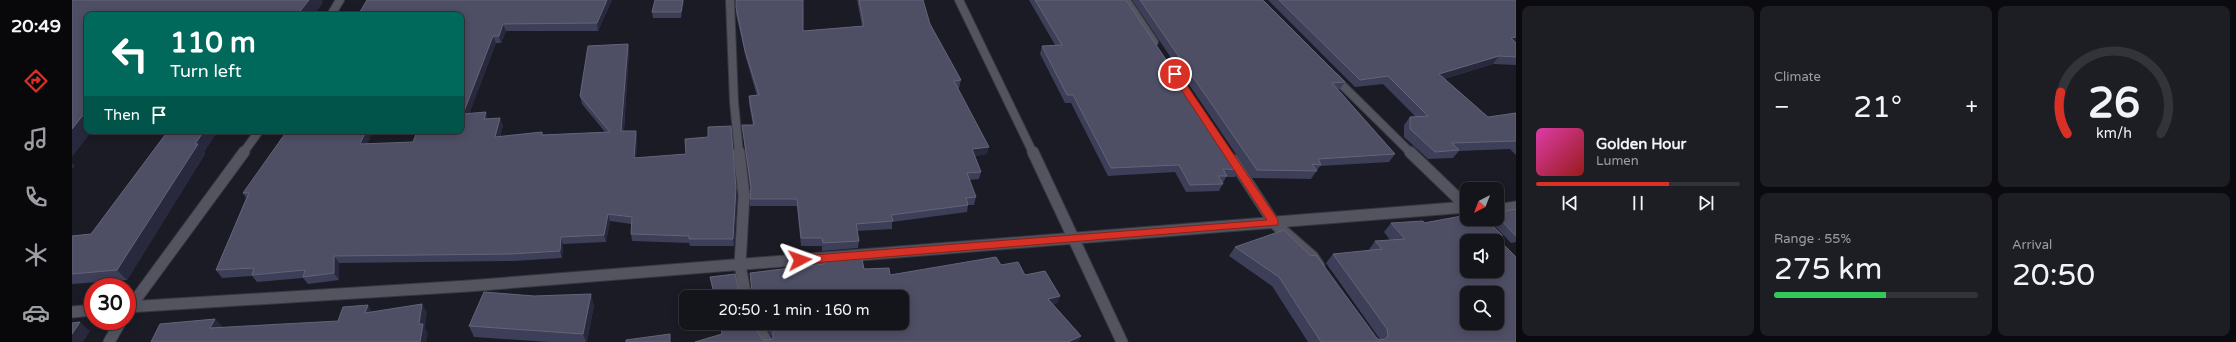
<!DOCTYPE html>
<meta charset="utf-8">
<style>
body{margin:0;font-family:"Varela Round",sans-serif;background:#1d1d24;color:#f1f3f6;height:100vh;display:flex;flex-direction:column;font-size:15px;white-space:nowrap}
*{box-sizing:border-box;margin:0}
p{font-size:13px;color:#9d9ea3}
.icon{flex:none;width:22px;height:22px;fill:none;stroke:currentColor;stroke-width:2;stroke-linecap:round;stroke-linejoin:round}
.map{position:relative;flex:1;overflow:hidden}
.details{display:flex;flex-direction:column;gap:6px;padding:6px;background:#0b0b0f;width:720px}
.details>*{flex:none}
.hud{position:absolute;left:12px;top:12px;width:380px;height:122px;border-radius:8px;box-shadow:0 2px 10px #0003,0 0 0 1px #33333a;background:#00695c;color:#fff;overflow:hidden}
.needle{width:26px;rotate:222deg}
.buttons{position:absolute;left:1388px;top:182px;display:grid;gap:8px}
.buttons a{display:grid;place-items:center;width:44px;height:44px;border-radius:8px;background:#14141b;box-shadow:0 2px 10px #0003,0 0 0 1px #33333a;font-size:20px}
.speed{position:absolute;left:12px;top:278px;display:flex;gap:8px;font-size:20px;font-weight:700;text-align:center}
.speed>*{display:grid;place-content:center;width:52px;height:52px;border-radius:50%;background:#14141b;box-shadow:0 2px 10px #0003,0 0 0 1px #33333a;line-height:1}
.speed .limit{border:6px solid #d22;background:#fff;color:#111}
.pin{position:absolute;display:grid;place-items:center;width:34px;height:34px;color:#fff;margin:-17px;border:2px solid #fff;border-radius:50%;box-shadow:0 1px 4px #0007}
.me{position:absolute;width:44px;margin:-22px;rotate:86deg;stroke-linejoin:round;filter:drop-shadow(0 0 3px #0008)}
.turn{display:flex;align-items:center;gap:14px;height:84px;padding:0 20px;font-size:18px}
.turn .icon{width:52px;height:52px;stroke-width:2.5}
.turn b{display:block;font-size:28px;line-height:34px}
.then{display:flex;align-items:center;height:38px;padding:0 20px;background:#0003;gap:8px;font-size:15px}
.big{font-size:30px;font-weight:600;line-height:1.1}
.details .widget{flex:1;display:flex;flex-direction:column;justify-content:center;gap:6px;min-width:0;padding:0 14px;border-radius:8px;background:#1d1d24}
.details .dial{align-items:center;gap:0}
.dial svg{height:104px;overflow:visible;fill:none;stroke:#33333a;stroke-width:7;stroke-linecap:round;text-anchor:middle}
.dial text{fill:#f1f3f6;stroke:none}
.song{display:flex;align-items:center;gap:12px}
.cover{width:48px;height:48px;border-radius:6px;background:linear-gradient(135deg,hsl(320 70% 55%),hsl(0 70% 35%))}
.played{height:4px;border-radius:2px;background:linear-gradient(90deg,#d93025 65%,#33333a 65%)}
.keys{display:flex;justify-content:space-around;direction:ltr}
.heat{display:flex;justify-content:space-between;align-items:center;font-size:22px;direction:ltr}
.charge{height:6px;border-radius:3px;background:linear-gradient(90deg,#34c759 55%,#33333a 0)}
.details .tiles{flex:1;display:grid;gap:6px;grid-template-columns:repeat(3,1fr)}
.widget:first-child{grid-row:span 2}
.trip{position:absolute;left:607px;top:290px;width:230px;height:40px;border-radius:8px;background:#14141b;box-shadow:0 2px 10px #0003,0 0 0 1px #33333a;font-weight:600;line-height:40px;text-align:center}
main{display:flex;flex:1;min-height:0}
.menu{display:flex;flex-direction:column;width:72px;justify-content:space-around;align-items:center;background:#08080b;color:#9d9ea3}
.menu .icon{width:28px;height:28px}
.menu .current{color:#d93025}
.menu b{font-size:18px;color:#f1f3f6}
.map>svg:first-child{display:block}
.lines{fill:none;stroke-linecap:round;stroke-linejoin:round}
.street-far1-casing{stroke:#37383f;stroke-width:10}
.street-casing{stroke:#37383f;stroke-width:13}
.street-far1{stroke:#53545f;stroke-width:8}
.street{stroke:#53545f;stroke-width:11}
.wall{fill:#3d3e57}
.shaded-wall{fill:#28293d}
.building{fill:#4e4f65;stroke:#636478;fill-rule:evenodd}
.route{fill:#d93025;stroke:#8d1f18}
</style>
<main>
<nav class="menu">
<b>20:49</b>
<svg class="icon current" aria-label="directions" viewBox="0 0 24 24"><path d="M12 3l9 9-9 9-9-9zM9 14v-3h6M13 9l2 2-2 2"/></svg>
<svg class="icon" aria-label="music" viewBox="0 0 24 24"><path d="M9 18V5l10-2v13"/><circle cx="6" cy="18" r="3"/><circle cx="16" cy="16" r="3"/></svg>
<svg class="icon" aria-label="phone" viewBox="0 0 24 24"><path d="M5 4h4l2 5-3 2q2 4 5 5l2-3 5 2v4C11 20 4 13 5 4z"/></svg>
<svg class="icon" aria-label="climate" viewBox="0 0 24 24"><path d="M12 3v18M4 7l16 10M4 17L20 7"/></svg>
<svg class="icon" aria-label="car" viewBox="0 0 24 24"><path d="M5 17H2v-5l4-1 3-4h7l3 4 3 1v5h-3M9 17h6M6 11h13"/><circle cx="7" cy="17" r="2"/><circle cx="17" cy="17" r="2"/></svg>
</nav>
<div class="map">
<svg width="1444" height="342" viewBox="0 0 1444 342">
<rect width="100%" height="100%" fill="#1a1b24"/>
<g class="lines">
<defs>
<path id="street-far1" d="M658 0 662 102 667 153
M887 0 961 153
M1054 0 1082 42
M259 15 268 0
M1262 77 1339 153
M171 153 187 131"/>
<path id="street" d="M667 152 672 195 668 265 674 297
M961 152 1050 342
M1338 152 1395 207
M1161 160 1202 223 1241 257 1247 266
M1425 210 1444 207
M55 307 396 286 1395 207
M56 310 172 152
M0 312 21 310
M684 323 695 342
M37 342 49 321"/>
</defs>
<use href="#street-far1" class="street-far1-casing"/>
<use href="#street" class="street-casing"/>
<use href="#street-far1" class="street-far1"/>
<use href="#street" class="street"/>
</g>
<path class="wall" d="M540 0 526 31H434L429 43H424L397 114 416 119 431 125 428 137 470 132 471 135 533 132 510 104 508 96 556 44 557 51 552 131H564L565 138 564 158 665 195 662 246H618L617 243 560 241 559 234V224L538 221 534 242 491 244 490 258 442 261 267 263V280L236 284 231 278 185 282 180 276 150 278 144 270 174 198 171 193 295 144 341 142 351 133 389 15Z
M583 0H612L609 18H581L580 12Z
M664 0 731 31 790 26 785 0H851L858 24 889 80 887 88H886L915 154 903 156 909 172 907 179 897 180 904 197 902 205H896L895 212 820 222V229L785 231 787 241 786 248 750 251V246H729L725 206H678V190L670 125H681L677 104V96H685L674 58 664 14Z
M957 0H1054L1168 170 1163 177H1154L1147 191 1114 192 1103 172 1036 176 999 103H993L968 54 970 46 983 45Z
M1060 0H1191L1273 82 1268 89H1266L1323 154 1317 162 1248 166 1239 179 1180 178Z
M1196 0H1444V65L1421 64 1372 79 1416 117 1444 113V155L1438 149 1387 151 1381 158 1356 159 1332 137V125L1338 117H1344L1311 84 1283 87Z
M96 131H145V132L132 152 133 154 55 280 0 284V236L19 234Z
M1444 209V242L1439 243 1416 219H1425V213Z
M1319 223H1352L1431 236 1427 240 1444 342H1236L1200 286 1157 256 1163 247 1307 340V338L1254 263 1261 254 1296 251 1303 241 1318 240 1312 232Z
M752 257 792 269 818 275 929 265 953 275 988 296 985 303 981 304 1009 336 1006 342H623L650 334 647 323H680L691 340H699L701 338 691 323H830V297H642L638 277 668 294 674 296 680 292 678 273 751 264Z
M522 305 515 342H476L402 337 397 326Z"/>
<path class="shaded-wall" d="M237 0H250L251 3 242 15H225Z
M535 0H540L526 31 525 23Z
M611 0H612L609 18V12Z
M431 24 434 31 429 43 427 36Z
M421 36 424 43 394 122 391 114Z
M1444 37V44L1439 38Z
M556 44 557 51 551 139 549 131Z
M1427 56 1421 64 1361 82 1367 74Z
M15 110V131H20L0 157V129Z
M414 112 416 120 412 119Z
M428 118 431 125 426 145 423 137Z
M132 131H145V132L132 152 133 154 55 280 45 270 123 144Z
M294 131H301L292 152 288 144Z
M564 131 565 138 564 166 562 158Z
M917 147 915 154 899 157 900 149Z
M0 163 3 166 0 169Z
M664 188 665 195 662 246 661 239Z
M536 214 538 221 534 242 532 235Z
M489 237 491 244 490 258 488 251Z
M262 256 267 263V280L262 273Z
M519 294 522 305 515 342H514L511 334Z
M988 296 985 303 973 306 976 299Z
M350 304 355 312 353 328 356 333 354 342H348L347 324Z
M296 305 301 314 293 313Z
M143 319 151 327 145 337 138 328Z
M8 322 18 331 11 342H0V334Z
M1009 336 1006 342H996Z"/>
<path class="building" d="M0 0H237L225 15H15V110L0 129Z
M295 0H535L525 23 431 24 427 36H421L391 114 414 112 412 119 428 118 423 137 470 132V135L538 132 508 96 516 46 556 44 549 131H564L562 158 614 154 613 139 636 137V127L659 126 664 188 661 239H617V236L559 234 560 217 536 214 532 235 489 237 488 251 439 254 262 256V273L231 277 233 270 180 275 182 268 144 270 177 193H171L215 131H294L288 144 341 142 344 134 351 133V131H389V15H286Z
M583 0H611L609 12H580Z
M664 0H731V31L792 26 787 0H851L858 24 889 80 882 81 917 147 900 149 909 172 895 173 904 197 894 198 896 205 819 215 821 221 784 224 787 241 751 243 750 238H729L725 199H678L679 187 670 125H682L677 96 687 95 673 51 664 7Z
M963 0H1054L1168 170 1151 169 1155 176H1146L1151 184 1118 185 1107 165 1039 168 1001 95H995L970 46 990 45Z
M1068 0H1191L1273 82 1260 83 1323 154 1246 159 1249 165 1240 164 1245 171 1185 170Z
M1207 0H1444V37L1439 38 1444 43V57L1427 56 1367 74 1416 117 1444 113V141L1380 143 1387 150 1363 152 1338 129V117L1356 116 1316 76 1288 80Z
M96 131H132L123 144H126L45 270 0 274V236L19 234Z
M1444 209V236L1425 216V213Z
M1395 215V219H1414L1431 236 1424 237 1444 257V342H1249L1207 277 1163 247 1212 230 1239 256 1244 255 1304 337 1307 340 1313 339 1316 336 1315 329 1261 254 1310 249 1303 241 1333 239 1319 223 1351 221 1352 223ZM1395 241H1425V271H1395ZM1395 293H1425V323H1395Z
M789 254 792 269 817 268 818 275 924 257 929 265 946 262 953 275 973 271 988 296 976 299 1009 336 996 342H623L650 334 648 323H680L691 340H699L701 338V331L696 323H830V297H643L638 277 663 274 668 294 674 296 680 291 678 273 752 264V257Z
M412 292 462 296 519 294 511 334 397 326Z
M350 304 347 324H351L348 342H79L88 324 143 319 138 328 266 321 271 307 296 305 293 313Z
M8 322 0 334V323Z
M598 334V342H554V340Z"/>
<path class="route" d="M1100 72H1106L1206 220V225L728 264 723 260 728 256 1195 220 1099 74Z"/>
</svg>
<div class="buttons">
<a><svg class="needle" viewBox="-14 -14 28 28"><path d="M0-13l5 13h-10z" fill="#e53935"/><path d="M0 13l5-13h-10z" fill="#9d9ea3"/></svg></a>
<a><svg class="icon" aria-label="sound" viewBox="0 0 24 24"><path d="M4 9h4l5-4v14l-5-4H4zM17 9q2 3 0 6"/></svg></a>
<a><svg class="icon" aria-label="search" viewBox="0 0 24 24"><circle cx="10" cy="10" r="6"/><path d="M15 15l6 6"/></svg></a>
</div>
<div class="speed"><div class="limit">30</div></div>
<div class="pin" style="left:1103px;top:74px;background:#d93025"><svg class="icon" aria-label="arrive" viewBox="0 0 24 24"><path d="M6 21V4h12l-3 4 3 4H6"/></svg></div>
<svg class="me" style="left:728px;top:260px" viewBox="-20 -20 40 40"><path d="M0-17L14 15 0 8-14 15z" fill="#d93025" stroke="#fff" stroke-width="4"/></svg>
<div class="trip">20:50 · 1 min · 160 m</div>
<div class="hud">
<div class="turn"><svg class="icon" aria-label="left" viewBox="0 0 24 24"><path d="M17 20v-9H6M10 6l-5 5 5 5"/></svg><div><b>110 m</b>Turn left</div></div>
<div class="then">Then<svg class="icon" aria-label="arrive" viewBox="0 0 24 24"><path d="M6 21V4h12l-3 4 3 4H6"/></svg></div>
</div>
</div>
<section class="details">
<div class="tiles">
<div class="widget">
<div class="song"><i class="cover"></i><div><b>Golden Hour</b><p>Lumen</p></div></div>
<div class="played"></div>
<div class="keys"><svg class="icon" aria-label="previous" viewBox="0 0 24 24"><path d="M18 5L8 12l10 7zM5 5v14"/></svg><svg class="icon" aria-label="pause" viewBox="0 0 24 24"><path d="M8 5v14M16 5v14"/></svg><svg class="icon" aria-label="next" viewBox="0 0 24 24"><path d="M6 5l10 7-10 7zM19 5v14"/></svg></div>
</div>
<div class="widget"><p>Climate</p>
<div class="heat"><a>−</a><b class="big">21°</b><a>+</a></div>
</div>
<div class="widget dial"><svg viewBox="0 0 100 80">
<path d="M14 69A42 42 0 1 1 86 69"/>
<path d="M14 69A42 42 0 0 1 9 37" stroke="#d93025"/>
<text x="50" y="56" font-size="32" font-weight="700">26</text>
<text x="50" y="72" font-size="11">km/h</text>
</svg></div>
<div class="widget"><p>Range · 55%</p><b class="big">275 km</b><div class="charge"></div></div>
<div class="widget"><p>Arrival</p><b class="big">20:50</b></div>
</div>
</section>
</main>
